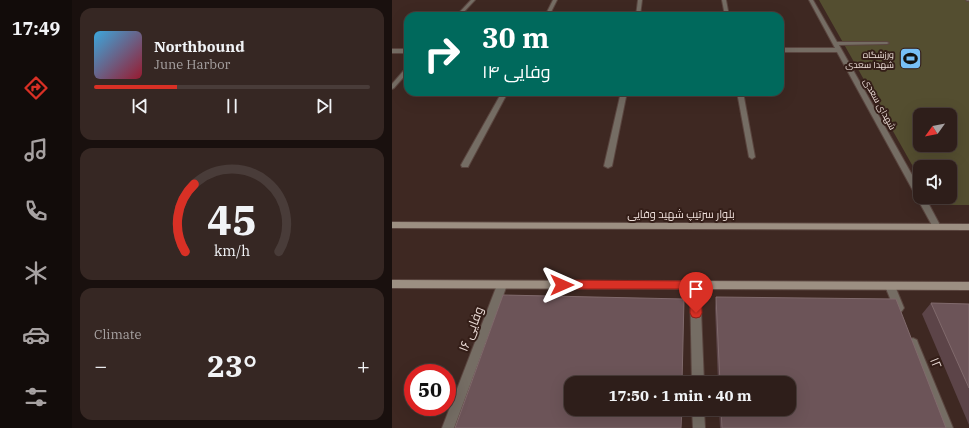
<!DOCTYPE html>
<meta charset="utf-8">
<style>
body{margin:0;font-family:"IBM Plex Serif",Cairo,serif;background:#362723;color:#f1f3f6;height:100vh;display:flex;flex-direction:column;font-size:15px;white-space:nowrap}
*{box-sizing:border-box;margin:0}
p{font-size:13px;color:#a7a2a2}
.icon{flex:none;width:22px;height:22px;fill:none;stroke:currentColor;stroke-width:2;stroke-linecap:round;stroke-linejoin:round}
.map{position:relative;flex:1;overflow:hidden}
.side{display:flex;flex-direction:column;gap:8px;padding:8px;background:#19100e;width:320px}
.side>*{flex:none}
.hud{position:absolute;left:12px;top:12px;width:380px;height:84px;border-radius:12px;box-shadow:0 4px 16px #0002,0 0 0 1px #493c39;background:#00695c;color:#fff;overflow:hidden}
.needle{width:26px;rotate:237deg}
.controls{position:absolute;left:521px;top:108px;display:grid;gap:8px}
.controls a{display:grid;place-items:center;width:44px;height:44px;border-radius:8px;background:#2e1e1a;box-shadow:0 4px 16px #0002,0 0 0 1px #493c39;font-size:20px}
.speed{position:absolute;left:12px;top:364px;display:flex;gap:8px;font-size:20px;font-weight:700;text-align:center}
.speed>*{display:grid;place-content:center;width:52px;height:52px;border-radius:50%;background:#2e1e1a;box-shadow:0 4px 16px #0002,0 0 0 1px #493c39;line-height:1}
.speed .limit{border:6px solid #d22;background:#fff;color:#111}
.pin{position:absolute;display:grid;place-items:center;width:34px;height:34px;color:#fff;margin:-41px -17px;border-radius:50% 50% 50% 0;rotate:-45deg;box-shadow:0 0 4px #0007}
.pin .icon{rotate:45deg}
.me{position:absolute;width:44px;margin:-22px;rotate:90deg;stroke-linejoin:round;filter:drop-shadow(0 0 3px #0008)}
.turn{display:flex;align-items:center;gap:14px;height:84px;padding:0 12px;font-size:18px}
.turn .icon{width:52px;height:52px;stroke-width:2.5}
.turn b{display:block;font-size:28px;line-height:34px}
.big{font-size:30px;font-weight:800;line-height:1.1}
.side .widget{flex:1;display:flex;flex-direction:column;justify-content:center;gap:6px;min-width:0;padding:0 14px;border-radius:12px;background:#362723}
.side .dial{align-items:center;gap:0}
.dial svg{height:104px;overflow:visible;fill:none;stroke:#493c39;stroke-width:7;stroke-linecap:round;text-anchor:middle}
.dial text{fill:#f1f3f6;stroke:none}
.song{display:flex;align-items:center;gap:12px}
.cover{width:48px;height:48px;border-radius:6px;background:linear-gradient(135deg,hsl(200 70% 55%),hsl(350 70% 35%))}
.played{height:4px;border-radius:2px;background:linear-gradient(90deg,#d93025 30%,#493c39 30%)}
.keys{display:flex;justify-content:space-around;direction:ltr}
.heat{display:flex;justify-content:space-between;align-items:center;font-size:22px;direction:ltr}
.trip{position:absolute;left:172px;top:376px;width:232px;height:40px;border-radius:12px;background:#2e1e1a;box-shadow:0 4px 16px #0002,0 0 0 1px #493c39;font-weight:800;line-height:40px;text-align:center}
main{display:flex;flex:1;min-height:0}
.menu{display:flex;flex-direction:column;width:72px;justify-content:space-around;align-items:center;background:#120c0a;color:#a7a2a2}
.menu .icon{width:28px;height:28px}
.menu .on{color:#d93025}
.menu b{font-size:18px;color:#f1f3f6}
.map>svg:first-child{display:block}
.green{fill:#544e30;fill-rule:evenodd}
.lines{fill:none;stroke-linecap:round;stroke-linejoin:round}
.street-casing{stroke:#5a453f;stroke-width:2}
.secondary-casing{stroke:#5a453f;stroke-width:2}
.street{fill:#756d64;fill-rule:evenodd}
.secondary{fill:#9c8f82;fill-rule:evenodd}
.wall{fill:#5c4448}
.building{fill:#6c5458;stroke:#806a6c}
.route{fill:#d93025;stroke:#8d1f18}
.labels{text-anchor:middle;dominant-baseline:central;stroke-width:4;stroke-linejoin:round;paint-order:stroke}
.far-poi-label{font-size:9px;fill:#eedfda;stroke:#341e18;text-anchor:end}
.far-street-label{font-size:9px;fill:#eedfda;stroke:#341e18}
.street-label{font-size:11px;fill:#eedfda;stroke:#341e18}
.near-street-label{font-size:13px;fill:#eedfda;stroke:#341e18}
</style>
<main>
<nav class="menu">
<b>17:49</b>
<svg class="icon on" aria-label="directions" viewBox="0 0 24 24"><path d="M12 3l9 9-9 9-9-9zM9 14v-3h6M13 9l2 2-2 2"/></svg>
<svg class="icon" aria-label="music" viewBox="0 0 24 24"><path d="M9 18V5l10-2v13"/><circle cx="6" cy="18" r="3"/><circle cx="16" cy="16" r="3"/></svg>
<svg class="icon" aria-label="phone" viewBox="0 0 24 24"><path d="M5 4h4l2 5-3 2q2 4 5 5l2-3 5 2v4C11 20 4 13 5 4z"/></svg>
<svg class="icon" aria-label="climate" viewBox="0 0 24 24"><path d="M12 3v18M4 7l16 10M4 17L20 7"/></svg>
<svg class="icon" aria-label="car" viewBox="0 0 24 24"><path d="M5 17H2v-5l4-1 3-4h7l3 4 3 1v5h-3M9 17h6M6 11h13"/><circle cx="7" cy="17" r="2"/><circle cx="17" cy="17" r="2"/></svg>
<svg class="icon" aria-label="filters" viewBox="0 0 24 24"><path d="M4 7h16M4 17h16"/><circle cx="9" cy="7" r="2"/><circle cx="15" cy="17" r="2"/></svg>
</nav>
<section class="side">
<div class="widget">
<div class="song"><i class="cover"></i><div><b>Northbound</b><p>June Harbor</p></div></div>
<div class="played"></div>
<div class="keys"><svg class="icon" aria-label="previous" viewBox="0 0 24 24"><path d="M18 5L8 12l10 7zM5 5v14"/></svg><svg class="icon" aria-label="pause" viewBox="0 0 24 24"><path d="M8 5v14M16 5v14"/></svg><svg class="icon" aria-label="next" viewBox="0 0 24 24"><path d="M6 5l10 7-10 7zM19 5v14"/></svg></div>
</div>
<div class="widget dial"><svg viewBox="0 0 100 80">
<path d="M14 69A42 42 0 1 1 86 69"/>
<path d="M14 69A42 42 0 0 1 21 17" stroke="#d93025"/>
<text x="50" y="56" font-size="32" font-weight="700">45</text>
<text x="50" y="72" font-size="11">km/h</text>
</svg></div>
<div class="widget"><p>Climate</p>
<div class="heat"><a>−</a><b class="big">23°</b><a>+</a></div>
</div>
</section>
<div class="map">
<svg width="577" height="428" viewBox="0 0 577 428">
<rect width="100%" height="100%" fill="#3e2822"/>
<path class="green" d="M427 0H577V205H543L538 197H558V167H528V179ZM528 115H558V145H528Z"/>
<g class="lines">
<defs>
<path id="street" d="M79 0H83L68 16H64Z
M161 0H165L157 16H153Z
M246 0H250L248 16H244Z
M330 0H334L337 16H333Z
M417 0H421L445 42H495L497 43 495 44 447 45 528 189V197H533L549 227 548 229H542L445 52H388V48H443Z
M574 0H577V1H575Z
M0 49H16V53H0Z
M16 67V72L2 88 0 89V84L14 68Z
M110 92H116L77 165 76 167H70L69 165Z
M229 92H235L220 166 216 168 212 166Z
M345 92H351L363 157 360 159 357 157Z
M110 281 113 282 115 285 62 428H50L105 285 107 282Z
M303 281 306 282 308 285 312 383H300L298 285 300 282Z
M498 282 501 283 503 286 512 308 510 311 507 312 504 311 502 308 493 286 495 283Z
M521 338 525 340 526 343 561 428H549L516 343 517 340Z
M300 409H312L313 428H301Z"/>
<path id="secondary" d="M0 222 577 224V230L0 228Z
M0 280 577 282V290L0 288Z"/>
</defs>
<use href="#street" class="street-casing"/>
<use href="#secondary" class="secondary-casing"/>
<use href="#street" class="street"/>
<use href="#secondary" class="secondary"/>
</g>
<path class="wall" d="M324 297 554 428H328L327 409H397V383H326L323 308Z
M539 303 577 304V425L530 314Z"/>
<path class="building" d="M111 295 292 299 290 383H179V409H290L289 428H63Z
M324 297 504 299 554 428H330L329 409H397V383H328Z
M539 303 577 304V388Z"/>
<path class="route" d="M170 280 303 281 307 282 309 285 310 313 308 317 304 318 300 317 298 313V289H170L166 288 165 285 166 282Z"/>
<defs>
<symbol id="stadium-square" viewBox="-11 -11 22 22"><rect x="-9" y="-9" width="18" height="18" rx="4" fill="#77bff7" stroke="#341e18"/><path d="M0-5a6.5 5 0 1 0 0 10a6.5 5 0 1 0 0-10ZM-3.5-1.8h7v3.6h-7Z" fill="#111"/></symbol>
</defs>
<g fill-rule="evenodd">
<use href="#stadium-square" x="506" y="46" width="25" height="25"/>
</g>
<g class="labels">
<g class="far-poi-label">
<text x="502" y="54">ورزشگاه<tspan x="502" dy="10">شهدا سعدی</tspan></text>
</g>
<g class="far-street-label">
<text transform="translate(488 104) rotate(61)">شهدای سعدی</text>
</g>
<g class="street-label">
<text x="289" y="214">بلوار سرتیپ شهید وفایی</text>
</g>
<g class="near-street-label">
<text transform="translate(79 329) rotate(-69)">وفایی ۱۶</text>
<text transform="translate(544 363) rotate(68)">۱۲</text>
</g>
</g>
</svg>
<div class="controls">
<a><svg class="needle" viewBox="-14 -14 28 28"><path d="M0-13l5 13h-10z" fill="#e53935"/><path d="M0 13l5-13h-10z" fill="#a7a2a2"/></svg></a>
<a><svg class="icon" aria-label="sound" viewBox="0 0 24 24"><path d="M4 9h4l5-4v14l-5-4H4zM17 9q2 3 0 6"/></svg></a>
</div>
<div class="speed"><div class="limit">50</div></div>
<div class="pin" style="left:304px;top:313px;background:#d93025"><svg class="icon" aria-label="arrive" viewBox="0 0 24 24"><path d="M6 21V4h12l-3 4 3 4H6"/></svg></div>
<svg class="me" style="left:170px;top:285px" viewBox="-20 -20 40 40"><path d="M0-17L14 15 0 8-14 15z" fill="#d93025" stroke="#fff" stroke-width="4"/></svg>
<div class="trip">17:50 · 1 min · 40 m</div>
<div class="hud">
<div class="turn"><svg class="icon" aria-label="right" viewBox="0 0 24 24"><path d="M7 20v-9h11M14 6l5 5-5 5"/></svg><div><b>30 m</b>وفایی ۱۴</div></div>
</div>
</div>
</main>
